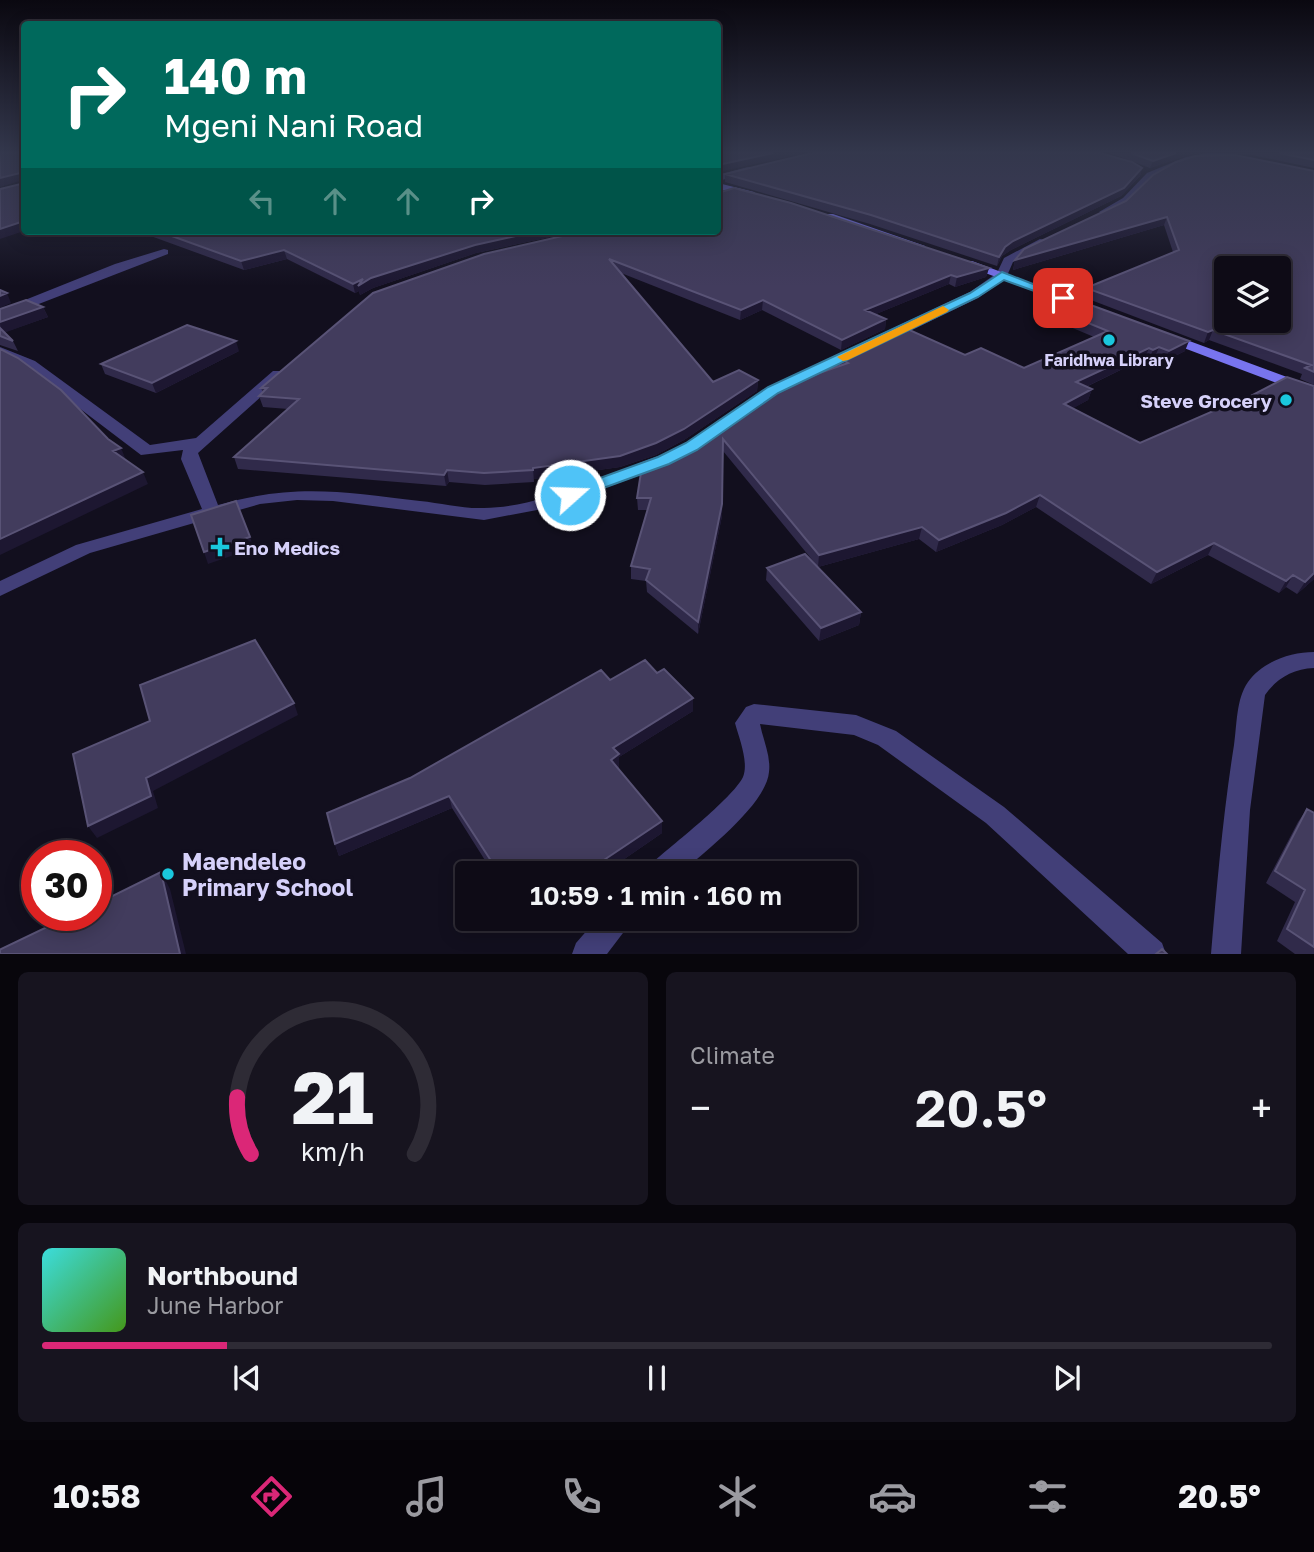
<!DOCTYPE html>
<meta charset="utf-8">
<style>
body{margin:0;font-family:"Golos Text",sans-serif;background:#17141f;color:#f1f3f6;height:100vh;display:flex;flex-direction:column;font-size:26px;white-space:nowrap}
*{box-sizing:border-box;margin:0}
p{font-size:23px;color:#9b9ba1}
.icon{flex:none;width:38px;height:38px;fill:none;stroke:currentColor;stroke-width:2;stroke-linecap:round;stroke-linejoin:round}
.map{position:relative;height:954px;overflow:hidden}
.drawer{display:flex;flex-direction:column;gap:18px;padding:18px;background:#08060c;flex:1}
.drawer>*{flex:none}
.guide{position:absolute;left:21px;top:21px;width:700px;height:214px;border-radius:7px;box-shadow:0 4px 18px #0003,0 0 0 2px #2e2b35;background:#00695c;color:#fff;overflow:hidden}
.fabs{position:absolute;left:1214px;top:256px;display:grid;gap:14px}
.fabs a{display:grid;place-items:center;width:77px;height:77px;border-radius:7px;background:#0e0b16;box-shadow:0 4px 18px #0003,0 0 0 2px #2e2b35;font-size:35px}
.speed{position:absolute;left:21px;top:840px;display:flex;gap:14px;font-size:35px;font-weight:700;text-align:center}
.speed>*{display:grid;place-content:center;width:91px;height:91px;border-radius:50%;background:#0e0b16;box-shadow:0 4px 18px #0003,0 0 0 2px #2e2b35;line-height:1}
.speed .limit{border:10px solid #d22;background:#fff;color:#111}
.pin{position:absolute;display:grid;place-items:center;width:60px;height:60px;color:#fff;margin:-30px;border-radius:14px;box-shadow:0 4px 10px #0006}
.me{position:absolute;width:77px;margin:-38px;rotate:70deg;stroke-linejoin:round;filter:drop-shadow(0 0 5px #0008)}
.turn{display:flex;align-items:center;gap:24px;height:147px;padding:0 28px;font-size:32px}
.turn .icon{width:91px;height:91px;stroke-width:2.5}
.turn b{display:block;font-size:49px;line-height:60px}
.lanes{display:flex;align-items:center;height:66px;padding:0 28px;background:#0003;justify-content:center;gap:35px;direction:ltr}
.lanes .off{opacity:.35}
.big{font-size:52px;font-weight:600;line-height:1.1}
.drawer .tile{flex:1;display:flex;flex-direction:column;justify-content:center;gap:10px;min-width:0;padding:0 24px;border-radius:10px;background:#17141f}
.drawer .dial{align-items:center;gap:0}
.dial svg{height:182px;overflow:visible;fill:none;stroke:#2e2b35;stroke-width:7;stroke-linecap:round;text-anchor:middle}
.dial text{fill:#f1f3f6;stroke:none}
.song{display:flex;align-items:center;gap:21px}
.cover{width:84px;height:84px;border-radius:10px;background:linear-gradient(135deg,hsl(180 70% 55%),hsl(100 70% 35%))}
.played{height:7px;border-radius:4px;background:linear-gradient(90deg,#db2777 15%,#2e2b35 15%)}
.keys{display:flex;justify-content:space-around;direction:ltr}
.heat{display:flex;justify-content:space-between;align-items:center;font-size:38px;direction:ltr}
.drawer .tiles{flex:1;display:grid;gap:18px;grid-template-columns:1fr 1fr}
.tile:last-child{grid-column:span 2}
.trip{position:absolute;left:455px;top:861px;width:402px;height:70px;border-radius:7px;background:#0e0b16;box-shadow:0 4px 18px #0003,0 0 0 2px #2e2b35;font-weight:600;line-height:70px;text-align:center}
.tabs{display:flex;height:112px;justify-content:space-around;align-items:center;background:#060409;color:#9b9ba1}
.tabs .icon{width:49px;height:49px}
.tabs .on{color:#db2777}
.tabs b{font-size:32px;color:#f1f3f6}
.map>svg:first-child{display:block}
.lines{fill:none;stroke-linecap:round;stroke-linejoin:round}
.street{fill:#423f78;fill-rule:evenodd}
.secondary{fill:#7874ee;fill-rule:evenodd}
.wall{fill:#302a4a}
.shaded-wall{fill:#1d1731}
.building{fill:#423c5d;stroke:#595376;stroke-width:2;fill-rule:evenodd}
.route{fill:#4fc3f7;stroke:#337fa1;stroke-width:2}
.slow{fill:#f59e0b}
.poi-dot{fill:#1ac7dd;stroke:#120f1e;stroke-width:2.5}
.labels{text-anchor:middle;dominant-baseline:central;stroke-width:7;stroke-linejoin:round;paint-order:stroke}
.far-poi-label{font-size:16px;font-weight:bold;fill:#d6d1fa;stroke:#120f1e}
.poi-label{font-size:19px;font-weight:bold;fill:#d6d1fa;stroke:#120f1e;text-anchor:end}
.near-poi-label{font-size:23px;font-weight:bold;fill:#d6d1fa;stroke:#120f1e;text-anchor:start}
</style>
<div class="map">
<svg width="1314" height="954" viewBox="0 0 1314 954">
<rect width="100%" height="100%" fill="#120f1e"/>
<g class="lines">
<path class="street" d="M1207 153H1229L1257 160 1253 163 1218 156 1192 161 1153 177 1131 202 1108 214 1099 212 1123 198 1147 173 1186 157Z
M748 167 751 168V172L718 181V175Z
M1040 239 1050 241 1013 262 1006 278 978 298 766 401H756L753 398 768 387 970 292 997 273 1004 258Z
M164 249 168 250V254L0 319V310L115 264Z
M0 347 35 361 150 445 196 438 273 371H283L285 374 283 377 198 453 218 505C295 483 343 492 420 501 441 503 463 509 484 508 541 507 605 476 658 456L664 455 673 460 670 464 553 507 484 520 333 501 297 500 260 504 90 553 0 596V581L76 545 202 509 181 459 183 450 141 455 25 367 0 356Z
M1314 652V668C1293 669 1277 678 1265 695L1250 810 1241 954H1211C1217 884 1223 814 1234 745 1237 725 1236 699 1248 682 1262 662 1290 652 1314 652Z
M754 704 856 715 896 731 1004 807 1162 943 1166 954H1128L986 823 878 745 854 735 760 724C763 740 771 756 769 772 766 805 705 851 681 873H647L651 864C672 845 732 799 743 777 749 762 739 738 735 723L746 707Z
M597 919H631L626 929 607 954H572L576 943Z"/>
<path class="secondary" d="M718 183 754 192 756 194 751 197 718 189Z
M825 214H833L925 246 915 248 825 218Z
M964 261H972L1089 305 1083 309 1078 308 964 265Z
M1165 332 1314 387V397L1160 339 1158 336Z"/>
</g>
<path class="wall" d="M1110 153H1205L1191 154 1150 168Z
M1221 153H1314V168L1252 155Z
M1142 168 1140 176 1121 196 1011 250 1002 256 997 266 870 224 725 182V174Z
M1314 171V385L1300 379 1302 374 1209 340 1204 343 1083 297 1086 288 1173 252 1164 225 1013 270 1015 260Z
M137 231H578L476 253 373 288 360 295 359 291 355 293 287 259 244 270Z
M584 231 989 268 986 277 955 287 949 284 876 314 886 319 885 329 841 350 762 310 740 320 621 273 713 382 758 380 757 391 684 440 656 455 620 467 534 479V482L485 485 449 482 446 486 238 469 234 457 288 409 263 407 259 396 263 393 261 388Z
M1044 305 1185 351 1165 361 1155 357 1149 360 1145 358 1086 387 1092 389 1088 400 1073 408 1140 443 1224 410 1314 386V579L1297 594 1286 587 1279 593 1208 555 1151 584 1036 507 1002 525 936 552 919 539 818 567 723 451 722 516 698 634 647 592 646 581 631 579V566L648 510H638L637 498 670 456 840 366 841 359 858 353 859 348 965 355 1024 368 1094 337 1042 315Z
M43 307 48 317 5 332 13 341 18 351 0 345V309Z
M239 351 156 393 105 374 101 364Z
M767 568 861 612 859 625 819 641 766 580Z
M657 673 693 698V711L619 757V767L618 768 662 821V833L604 873H493L452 808 339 856 335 844 410 778 610 680Z
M1307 809 1314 813V954H1295L1277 941 1295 902 1266 883 1298 822Z"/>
<path class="shaded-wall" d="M773 153H805L718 172V165Z
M1176 153H1205L1191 154 1150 168 1153 161Z
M1142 168 1140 176 1121 196 1011 250 1002 256 997 266 999 257 1005 247 1013 241Z
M20 173 23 180 0 187V178Z
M1167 217 1164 225 1013 270 1015 260Z
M24 221V231L0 239V229Z
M538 231H578L476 253 373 288 360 295 359 291 355 293 353 284 363 279 371 278 475 245Z
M284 250 287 259 244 270 241 261Z
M989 268 986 277 955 287 957 277Z
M951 275 949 284 864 319 865 310Z
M7 293 11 303 0 308V296Z
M763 300 762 310 740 320 741 310Z
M43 307 48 317 1 334 0 322Z
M886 319 885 329 841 350 842 340Z
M1213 330 1209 340 1204 343 1208 332Z
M236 341 239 351 156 393 152 383Z
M1189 341 1185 351 1165 361 1169 351Z
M1159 347 1155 357 1149 360 1153 350Z
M1149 348 1145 358 1073 393 1076 382Z
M758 380 757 391 684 440 656 455 620 467 534 479V482L533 468Z
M1092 389 1088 400 1061 415 1064 404Z
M121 448 126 460 118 463 113 451Z
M447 470 449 482 446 486 444 475Z
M143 472 148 484 0 555V539Z
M1040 495 1036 507 1002 525 936 552 939 540Z
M722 504V516L698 634V622Z
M922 527 919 539 818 567 819 555Z
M250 537 254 548 208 564 204 552Z
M1214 543 1208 555 1151 584 1157 572Z
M1314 573V579L1297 594 1305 582Z
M1293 575 1286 587 1279 593 1286 581Z
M861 612 859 625 819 641 821 628Z
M693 698V711L619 757V767L611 772V760L613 748Z
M294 703 298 715 153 791 158 808 97 838 88 826 146 778Z
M449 796 452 808 339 856 335 844Z
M662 821V833L604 873H589V870Z
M584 864 585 873H571Z
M161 872 170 889 186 954H180Z"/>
<path class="building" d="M0 153H24V221L0 229V189L21 184 23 175 20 173 0 178Z
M718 153H773L718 165V172Z
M812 153H1100L1132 162 1142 168 1124 188 1013 241 1005 247 999 257 871 215 725 174Z
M1131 153H1176L1153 161Z
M1279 153H1314V160Z
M1235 155 1314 171V372L1305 368 1311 365 1213 330 1208 332 1086 288 1179 250 1167 217 1015 260 1024 249 1126 201 1153 175 1176 162 1195 156ZM1227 268H1279V320H1227Z
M734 188 791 203 989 268 957 277 951 275 865 310 886 319 842 340 763 300 741 310 609 259 713 382 739 370 758 380 684 429 656 443 620 456 533 468V470L484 473 447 470 444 475 234 457 299 399 259 396 267 388H261L373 293 484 254 584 231H718V193Z
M158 231H538L475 245 371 278 358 286 363 279 353 284 284 250 241 261Z
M0 290 7 293 0 296Z
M1066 296 1189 341 1169 351 1159 347 1153 350 1149 348 1076 382 1092 389 1064 404 1140 443 1220 408 1224 410 1287 377 1314 386V573L1305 582 1293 575 1286 581 1214 543 1157 572 1040 495 1006 513 939 540 922 527 819 555 723 439 722 504 698 622 646 580 650 569 631 566 651 498H637L642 466 670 456 699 441 774 389 848 363 841 359 864 350 859 348 903 327 965 355 981 348 1024 368 1108 331 1044 305Z
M26 300 43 307 0 322V309Z
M187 325 236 341 152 383 101 364Z
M0 328 13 341 0 336Z
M0 349 18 358 61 390 108 439 121 448 113 451 143 472 0 539Z
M236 501 250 537 204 552 191 515Z
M805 554 861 612 821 628 767 568Z
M255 640 294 703 146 778 151 796 88 826 73 754 150 721 140 685Z
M645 660 657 673 664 669 693 698 613 748 619 754 611 760 662 821 589 870 584 864 571 873H499L449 796 335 844 327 813 410 778 601 670 610 680Z
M1307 809 1314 813V947L1287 929 1305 890 1275 871Z
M161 872 180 954H0V950L1 949 72 915H96V904Z
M1162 949 1167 954H1156Z"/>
<linearGradient id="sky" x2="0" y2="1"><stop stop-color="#0a0810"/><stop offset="0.53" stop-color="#33374c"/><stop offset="1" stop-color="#33374c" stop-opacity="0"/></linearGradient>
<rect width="1314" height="286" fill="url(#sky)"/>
<path class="route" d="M1002 272 1069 298 1059 300 1004 280 978 297 778 393 697 450 669 464 576 498 570 500 562 495 564 491 658 457 686 443 768 387 970 293Z"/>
<path class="slow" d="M943 306 949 310 947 312 848 360 843 361 837 357Z"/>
<g class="poi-dot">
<circle cx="1109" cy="340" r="7"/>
<circle cx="1286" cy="400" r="7"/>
<path d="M216.5 536.5h7v7h7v7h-7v7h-7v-7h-7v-7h7z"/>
<circle cx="168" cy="874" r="7"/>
</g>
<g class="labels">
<g class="far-poi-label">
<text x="1109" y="360">Faridhwa Library</text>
</g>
<g class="poi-label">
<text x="1272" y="400">Steve Grocery</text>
<text x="234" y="547" text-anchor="start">Eno Medics</text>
</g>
<g class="near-poi-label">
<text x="182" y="861">Maendeleo<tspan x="182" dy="26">Primary School</tspan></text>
</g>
</g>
</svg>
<div class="fabs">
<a><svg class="icon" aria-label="layers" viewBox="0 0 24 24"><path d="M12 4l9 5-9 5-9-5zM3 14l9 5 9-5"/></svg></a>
</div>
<div class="speed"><div class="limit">30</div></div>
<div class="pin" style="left:1063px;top:298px;background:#d93025"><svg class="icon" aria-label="arrive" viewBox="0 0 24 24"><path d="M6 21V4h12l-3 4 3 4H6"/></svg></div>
<svg class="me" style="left:570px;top:495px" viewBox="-20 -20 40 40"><circle r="17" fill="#4fc3f7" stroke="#fff" stroke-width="3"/><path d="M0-11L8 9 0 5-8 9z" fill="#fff"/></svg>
<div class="trip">10:59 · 1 min · 160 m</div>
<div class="guide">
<div class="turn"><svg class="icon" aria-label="right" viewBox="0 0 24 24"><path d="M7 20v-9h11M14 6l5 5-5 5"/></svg><div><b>140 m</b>Mgeni Nani Road</div></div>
<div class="lanes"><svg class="icon off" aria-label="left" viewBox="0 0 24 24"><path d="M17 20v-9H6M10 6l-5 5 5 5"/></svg><svg class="icon off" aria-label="ahead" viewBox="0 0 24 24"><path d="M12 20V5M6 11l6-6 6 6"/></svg><svg class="icon off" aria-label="ahead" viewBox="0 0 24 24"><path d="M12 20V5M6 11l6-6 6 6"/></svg><svg class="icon" aria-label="right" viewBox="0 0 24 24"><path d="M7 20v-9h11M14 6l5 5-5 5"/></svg></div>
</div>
</div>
<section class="drawer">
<div class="tiles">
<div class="tile dial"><svg viewBox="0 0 100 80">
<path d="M14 69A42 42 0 1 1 86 69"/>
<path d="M14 69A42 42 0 0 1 8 44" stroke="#db2777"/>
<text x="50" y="56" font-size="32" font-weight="700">21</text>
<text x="50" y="72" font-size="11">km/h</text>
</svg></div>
<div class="tile"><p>Climate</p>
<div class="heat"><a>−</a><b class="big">20.5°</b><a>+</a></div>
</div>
<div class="tile">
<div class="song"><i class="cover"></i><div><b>Northbound</b><p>June Harbor</p></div></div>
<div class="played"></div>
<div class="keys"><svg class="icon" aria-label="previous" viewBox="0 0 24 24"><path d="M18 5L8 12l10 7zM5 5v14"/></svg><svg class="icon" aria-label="pause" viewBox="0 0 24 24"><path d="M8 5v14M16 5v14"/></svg><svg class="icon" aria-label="next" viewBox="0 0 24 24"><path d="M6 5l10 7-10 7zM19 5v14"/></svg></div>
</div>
</div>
</section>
<nav class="tabs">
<b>10:58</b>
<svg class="icon on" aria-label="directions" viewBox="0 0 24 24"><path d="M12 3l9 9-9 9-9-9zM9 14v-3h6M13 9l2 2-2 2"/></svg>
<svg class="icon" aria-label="music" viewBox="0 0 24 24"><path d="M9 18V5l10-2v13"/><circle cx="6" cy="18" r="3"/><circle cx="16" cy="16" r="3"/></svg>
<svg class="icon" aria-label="phone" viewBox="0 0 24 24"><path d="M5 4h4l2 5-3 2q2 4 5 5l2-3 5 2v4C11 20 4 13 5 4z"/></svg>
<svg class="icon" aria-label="climate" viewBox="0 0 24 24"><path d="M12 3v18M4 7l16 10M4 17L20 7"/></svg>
<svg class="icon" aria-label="car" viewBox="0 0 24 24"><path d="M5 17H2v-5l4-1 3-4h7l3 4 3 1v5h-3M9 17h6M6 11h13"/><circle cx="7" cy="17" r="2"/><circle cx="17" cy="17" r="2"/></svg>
<svg class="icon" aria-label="filters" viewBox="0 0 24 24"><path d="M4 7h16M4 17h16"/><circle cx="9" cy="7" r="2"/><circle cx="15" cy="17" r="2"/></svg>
<b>20.5°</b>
</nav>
